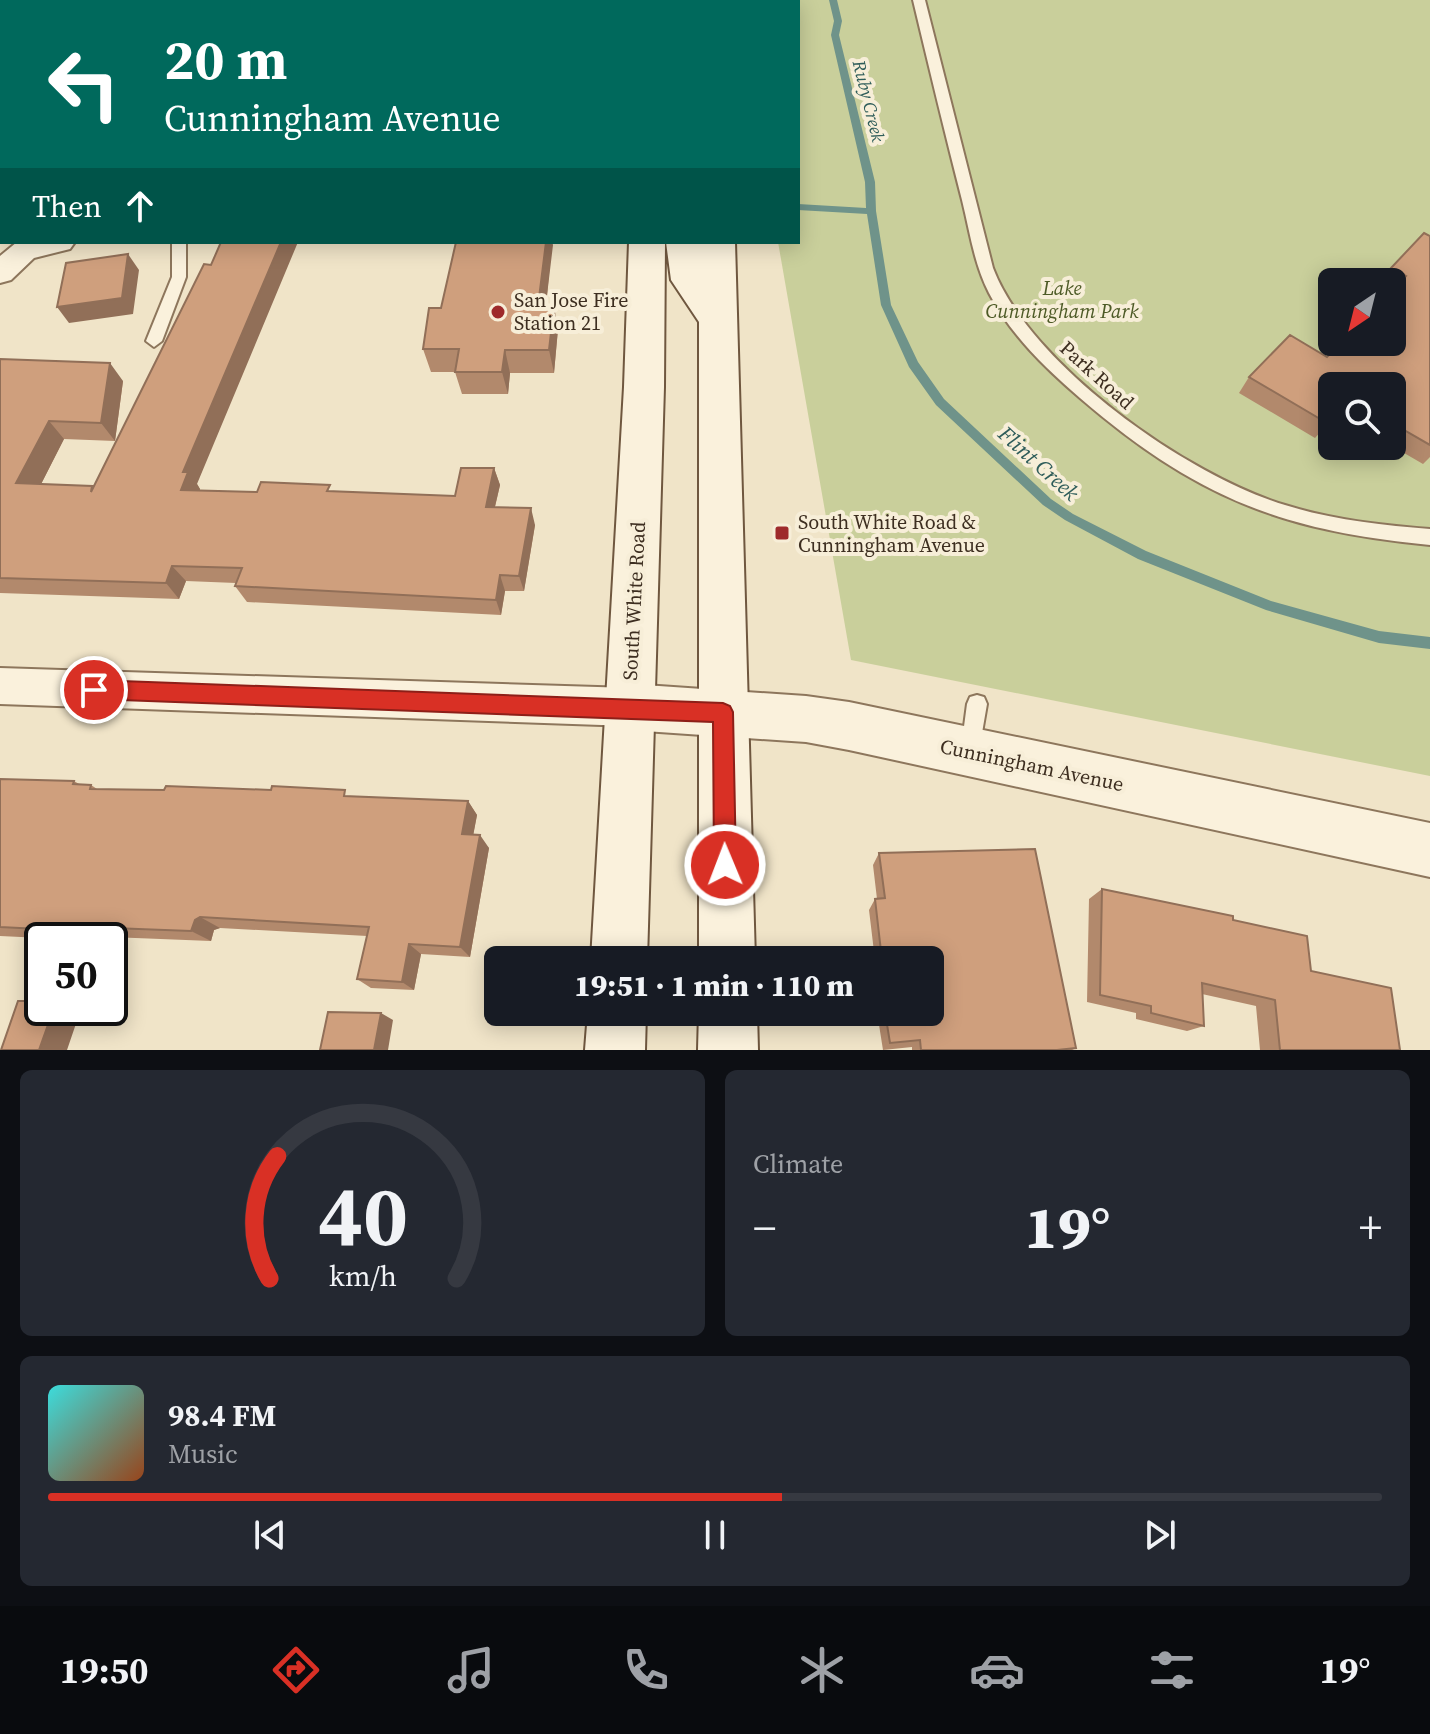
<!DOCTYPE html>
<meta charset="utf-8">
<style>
body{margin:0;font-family:"Source Serif 4",serif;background:#242831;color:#f1f3f6;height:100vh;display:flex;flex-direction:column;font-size:30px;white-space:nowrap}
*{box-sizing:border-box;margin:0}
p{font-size:26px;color:#9ea1a6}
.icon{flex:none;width:44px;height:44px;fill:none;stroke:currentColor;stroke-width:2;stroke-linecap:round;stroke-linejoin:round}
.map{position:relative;height:1050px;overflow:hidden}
.sheet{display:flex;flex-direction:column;gap:20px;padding:20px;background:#0d0f14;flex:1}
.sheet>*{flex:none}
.banner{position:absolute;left:0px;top:0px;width:800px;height:244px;box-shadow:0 4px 20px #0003;background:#00695c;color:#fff;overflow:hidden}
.needle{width:52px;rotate:215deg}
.controls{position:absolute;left:1318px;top:268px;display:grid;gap:16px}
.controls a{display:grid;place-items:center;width:88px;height:88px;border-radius:12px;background:#171b24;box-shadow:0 4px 20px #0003;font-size:40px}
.speed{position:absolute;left:24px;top:922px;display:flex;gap:16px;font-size:40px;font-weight:700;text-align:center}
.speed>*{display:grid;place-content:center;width:104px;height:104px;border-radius:50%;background:#171b24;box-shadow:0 4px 20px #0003;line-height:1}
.speed .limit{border:4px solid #111;border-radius:12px;background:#fff;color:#111}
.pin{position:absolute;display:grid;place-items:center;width:68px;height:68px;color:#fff;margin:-34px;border:4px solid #fff;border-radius:50%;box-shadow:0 2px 8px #0007}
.me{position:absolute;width:88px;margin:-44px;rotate:359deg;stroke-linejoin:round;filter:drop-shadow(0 0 6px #0008)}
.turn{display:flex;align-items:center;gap:28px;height:168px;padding:0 32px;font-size:36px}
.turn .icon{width:104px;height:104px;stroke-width:2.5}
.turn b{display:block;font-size:56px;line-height:68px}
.then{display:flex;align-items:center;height:76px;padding:0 32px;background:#0003;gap:16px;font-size:30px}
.big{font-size:60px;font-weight:800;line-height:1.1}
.sheet .tile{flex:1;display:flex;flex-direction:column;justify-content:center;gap:12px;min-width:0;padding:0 28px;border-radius:12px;background:#242831}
.sheet .dial{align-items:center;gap:0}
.dial svg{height:208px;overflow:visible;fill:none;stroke:#363941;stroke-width:7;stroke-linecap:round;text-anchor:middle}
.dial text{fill:#f1f3f6;stroke:none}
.song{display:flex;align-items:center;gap:24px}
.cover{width:96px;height:96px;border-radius:12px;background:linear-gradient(135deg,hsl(180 70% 55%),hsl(20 70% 35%))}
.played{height:8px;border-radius:4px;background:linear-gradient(90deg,#d93025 55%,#363941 55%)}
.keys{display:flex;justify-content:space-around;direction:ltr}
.heat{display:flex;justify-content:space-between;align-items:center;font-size:44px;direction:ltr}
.sheet .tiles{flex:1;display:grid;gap:20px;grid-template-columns:1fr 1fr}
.tile:last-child{grid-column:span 2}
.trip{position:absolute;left:484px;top:946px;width:460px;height:80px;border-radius:12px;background:#171b24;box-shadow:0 4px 20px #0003;font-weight:800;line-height:80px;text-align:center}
.menu{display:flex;height:128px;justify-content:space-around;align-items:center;background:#090b0e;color:#9ea1a6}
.menu .icon{width:56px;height:56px}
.menu .selected{color:#d93025}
.menu b{font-size:36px;color:#f1f3f6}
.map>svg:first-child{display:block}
.green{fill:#c9cf9b;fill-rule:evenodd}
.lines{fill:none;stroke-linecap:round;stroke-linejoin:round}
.stream{fill:#6f938a;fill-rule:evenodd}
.service-casing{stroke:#8d765c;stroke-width:4}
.minor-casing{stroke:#8d765c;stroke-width:4}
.tertiary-casing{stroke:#8d765c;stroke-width:4}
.secondary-casing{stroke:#6f573f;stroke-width:4}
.service{fill:#faf1dc;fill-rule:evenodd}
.minor{fill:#faf1dc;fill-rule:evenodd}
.tertiary{fill:#faf1dc;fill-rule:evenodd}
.secondary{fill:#faf1dc;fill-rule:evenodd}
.wall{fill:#b2896c}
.shaded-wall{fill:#916f58}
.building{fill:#cf9f7d;stroke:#916f58;stroke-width:2}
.route{fill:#d93025;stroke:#8d1f18;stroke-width:2}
.poi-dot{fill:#9e2a2b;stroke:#f7eed8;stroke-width:3}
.labels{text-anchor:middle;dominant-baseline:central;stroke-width:8;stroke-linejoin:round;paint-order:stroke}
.far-water-label{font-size:18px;font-style:italic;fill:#2f5d5a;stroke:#f7eed8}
.park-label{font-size:20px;font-style:italic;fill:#4d5a26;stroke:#f7eed8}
.poi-label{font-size:20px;fill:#3d2e20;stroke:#f7eed8;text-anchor:start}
.street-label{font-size:20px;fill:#3d2e20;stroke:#f7eed8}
.water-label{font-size:22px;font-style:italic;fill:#2f5d5a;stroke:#f7eed8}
</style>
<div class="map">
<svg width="1430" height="1050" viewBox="0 0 1430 1050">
<rect width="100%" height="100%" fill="#f0e4c8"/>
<path class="green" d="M735 0H1430V776L851 660 778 242H798V2ZM1332 282H1392V342H1332ZM1332 386H1392V446H1332Z"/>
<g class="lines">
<path class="stream" d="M829 0H837L842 21 839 35 875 182 876 211 891 305 918 362 944 399 1051 499 1073 514 1146 551 1271 601 1379 631 1430 637V649L1379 643 1266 610 1138 559 1065 520 1043 505 936 405 909 367 881 305 867 214 798 210V204L866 208 865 182 831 35 834 21Z"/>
<defs>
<path id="service" d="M913 0H925L993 268C1030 365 1188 476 1285 505 1333 520 1381 525 1430 529V545C1280 531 1194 496 1080 398 1045 368 1010 334 989 293 974 264 970 232 962 200 945 134 929 67 913 0Z
M0 119H2V127H0Z
M172 242H186V277L162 341 154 347 146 341 172 277Z
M977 695 984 697 987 704 978 756 971 759 964 756 961 749 967 704 970 697Z"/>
<path id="minor" d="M17 242H75L70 249 34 258 11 280 0 283V256Z
M0 668 630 688 644 694 650 707 644 720 630 726 0 704Z"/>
<path id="tertiary" d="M630 684 806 696 849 702 1430 823V877L849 750 806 742 630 730 613 723 605 707 613 691Z"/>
<path id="secondary" d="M641 0H669V2H641Z
M696 0H724V2H696Z
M629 242H665L664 387 647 960H591L624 387Z
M666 242H735L755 960H699V322L671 280Z
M588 1012H646L645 1050H585Z
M699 1012H757L758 1050H698Z"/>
</defs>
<use href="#service" class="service-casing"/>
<use href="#minor" class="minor-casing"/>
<use href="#tertiary" class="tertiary-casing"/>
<use href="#secondary" class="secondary-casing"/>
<use href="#service" class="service"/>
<use href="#minor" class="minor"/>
<use href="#tertiary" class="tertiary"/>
<use href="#secondary" class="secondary"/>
</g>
<path class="wall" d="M1430 236V457L1423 464 1392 446V386H1332V419L1315 438 1239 393 1249 377 1327 357 1392 342V282H1380L1391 268Z
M456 242H552L546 306 558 329 554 373H510L508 394H462L455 372H431L423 349 441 308Z
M0 359 123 381 115 441 64 439 41 484 92 486 93 488 197 484 200 489V491L333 492 455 496 494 468 500 485 495 507 535 525 524 591H505L501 615 247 602 235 586 236 583 186 581 179 599 0 593Z
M0 779 74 781 79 784 91 785 97 789 351 796 468 801 477 815 473 835 489 848 470 957 421 954 414 990 371 988 357 979 367 936 220 928 214 930 211 941 85 936 84 940 0 936Z
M879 853 1076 1048 1072 1050H912V1047L883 1050 877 1012H930V960H875L869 910 875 899H877L873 865Z
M1102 889 1233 920 1311 971 1400 1050H1260L1256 1006 1202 994 1204 1026 1187 1031 1136 1019V1013L1087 1002 1089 899Z"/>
<path class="shaded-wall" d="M0 192H2V210H0Z
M281 242H298L197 484 200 489 193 507 181 490 183 472Z
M546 242H552L553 245 543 329 538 306Z
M128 254 139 270 133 314 69 323 57 307Z
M554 306 558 329 554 373 549 350Z
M505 350 510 373 508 394 502 372Z
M110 363 123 381 115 441 101 423Z
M49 421 64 439 33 500 16 483Z
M494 468 500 485 491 523 486 507Z
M531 508 535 525 524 591 519 576Z
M172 566 186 581 179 599 166 583Z
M500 575 505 591 501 615 496 600Z
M468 801 477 815 471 847 462 834Z
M480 835 489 848 470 957 460 947Z
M200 917 220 928 214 930 211 941 191 931 195 920Z
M60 926 85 936 84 940 59 930Z
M409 944 421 954 414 990 402 982Z
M54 1008 81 1009 67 1050H39Z
M381 1013 393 1020 388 1050H374Z"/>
<path class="building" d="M0 151H2V192H0Z
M1424 233 1430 236V445L1392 423V386H1332V417L1327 423 1249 377 1290 335 1327 357 1342 342H1392V291L1406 276 1391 268Z
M221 242H281L183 472H188L181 490 257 492 261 482 330 485 327 491 455 496 461 468H494L486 507 531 508 519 576 500 575 496 600 235 586 242 568 172 566 166 583 0 578V359L110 363 101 423 49 421 16 483 92 486 91 492 204 264 211 265Z
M456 242H546L538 306H554L549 350H505L502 372H455L459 349H423L429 308H441Z
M128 254 122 298 57 307 66 263Z
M0 779 74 781 73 784 91 785 90 789 164 790 166 786 271 790 272 786 345 790 344 796 468 801 462 834 480 835 460 947 409 944 402 982 357 979 369 927 200 917 195 920 191 931 60 926 59 930 0 927Z
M1035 849 1076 1048 1057 1050H921L920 1040 890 1043 885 1012H930V960H882L875 899 885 898 879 853Z
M1102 889 1233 916V920L1307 936 1311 971 1391 988 1400 1050H1280L1275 1000 1202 983 1204 1026 1151 1013V1006L1100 995Z
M18 1001H42V1008H54L39 1050H1Z
M328 1012 381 1013 374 1050H320Z"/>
<path class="route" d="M94 680 723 703 730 706 733 712 736 865 733 873 725 877 717 873 714 865 713 722 94 699 87 696 84 690 87 683Z"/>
<g class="poi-dot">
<circle cx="498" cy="312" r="8"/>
<rect x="774" y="525" width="16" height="16" rx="4"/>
</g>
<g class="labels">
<g class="far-water-label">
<text transform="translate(869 101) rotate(76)">Ruby Creek</text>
</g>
<g class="park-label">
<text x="1062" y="288">Lake<tspan x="1062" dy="23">Cunningham Park</tspan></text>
</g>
<g class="poi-label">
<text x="514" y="300">San Jose Fire<tspan x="514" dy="23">Station 21</tspan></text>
<text x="798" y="522">South White Road &amp;<tspan x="798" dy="23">Cunningham Avenue</tspan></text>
</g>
<g class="street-label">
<text transform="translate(1097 375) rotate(42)">Park Road</text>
<text transform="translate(634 601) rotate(-87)">South White Road</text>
<text transform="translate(1032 765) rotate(12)">Cunningham Avenue</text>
</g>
<g class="water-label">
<text transform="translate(1039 463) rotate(42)">Flint Creek</text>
</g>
</g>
</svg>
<div class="controls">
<a><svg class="needle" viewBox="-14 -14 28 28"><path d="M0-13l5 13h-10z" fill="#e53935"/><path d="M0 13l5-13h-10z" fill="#9ea1a6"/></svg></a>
<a><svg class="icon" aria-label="search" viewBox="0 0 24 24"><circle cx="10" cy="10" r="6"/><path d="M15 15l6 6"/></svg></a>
</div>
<div class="speed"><div class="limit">50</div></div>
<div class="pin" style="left:94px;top:690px;background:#d93025"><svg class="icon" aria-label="arrive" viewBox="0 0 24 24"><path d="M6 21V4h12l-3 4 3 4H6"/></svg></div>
<svg class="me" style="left:725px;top:865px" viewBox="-20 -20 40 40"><circle r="17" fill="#d93025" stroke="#fff" stroke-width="3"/><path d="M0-11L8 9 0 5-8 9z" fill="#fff"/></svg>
<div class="trip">19:51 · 1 min · 110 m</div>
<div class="banner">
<div class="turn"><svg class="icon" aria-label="left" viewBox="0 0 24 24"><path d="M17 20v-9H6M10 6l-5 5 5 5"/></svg><div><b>20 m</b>Cunningham Avenue</div></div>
<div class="then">Then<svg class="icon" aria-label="ahead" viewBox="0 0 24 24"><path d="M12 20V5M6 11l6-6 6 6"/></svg></div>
</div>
</div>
<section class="sheet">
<div class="tiles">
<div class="tile dial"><svg viewBox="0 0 100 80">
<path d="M14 69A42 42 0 1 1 86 69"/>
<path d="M14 69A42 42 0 0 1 17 22" stroke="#d93025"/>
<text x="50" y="56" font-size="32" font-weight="700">40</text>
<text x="50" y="72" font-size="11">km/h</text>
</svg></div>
<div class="tile"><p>Climate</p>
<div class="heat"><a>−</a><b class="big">19°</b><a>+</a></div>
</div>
<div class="tile">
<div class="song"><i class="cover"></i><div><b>98.4 FM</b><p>Music</p></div></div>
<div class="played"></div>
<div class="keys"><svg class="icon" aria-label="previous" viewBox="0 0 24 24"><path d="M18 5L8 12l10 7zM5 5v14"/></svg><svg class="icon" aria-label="pause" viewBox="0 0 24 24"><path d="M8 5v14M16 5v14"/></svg><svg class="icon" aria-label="next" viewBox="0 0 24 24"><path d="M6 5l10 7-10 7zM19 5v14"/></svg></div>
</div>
</div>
</section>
<nav class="menu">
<b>19:50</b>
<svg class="icon selected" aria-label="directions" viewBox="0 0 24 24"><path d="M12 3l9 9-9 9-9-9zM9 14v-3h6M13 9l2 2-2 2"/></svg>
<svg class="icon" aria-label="music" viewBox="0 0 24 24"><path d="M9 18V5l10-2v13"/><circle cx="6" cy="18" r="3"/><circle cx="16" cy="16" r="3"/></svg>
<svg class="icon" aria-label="phone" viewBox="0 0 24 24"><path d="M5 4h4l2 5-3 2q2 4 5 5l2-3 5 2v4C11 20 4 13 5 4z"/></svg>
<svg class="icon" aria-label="climate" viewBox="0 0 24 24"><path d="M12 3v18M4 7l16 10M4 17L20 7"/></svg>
<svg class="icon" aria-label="car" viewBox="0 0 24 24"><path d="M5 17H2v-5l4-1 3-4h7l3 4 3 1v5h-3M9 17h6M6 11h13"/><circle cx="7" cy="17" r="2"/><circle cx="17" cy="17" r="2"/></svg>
<svg class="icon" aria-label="filters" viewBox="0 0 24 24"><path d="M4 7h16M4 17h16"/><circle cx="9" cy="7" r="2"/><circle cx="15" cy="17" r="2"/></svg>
<b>19°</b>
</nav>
